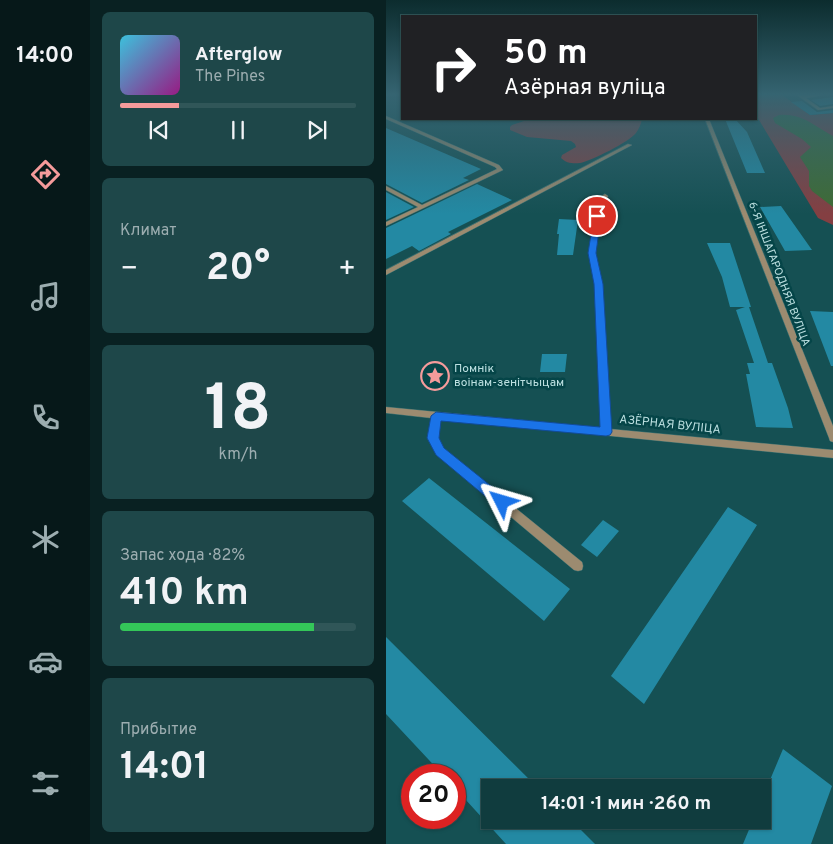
<!DOCTYPE html>
<html lang="ru">
<meta charset="utf-8">
<style>
body{margin:0;font-family:Overpass,sans-serif;background:#1e4749;color:#f1f3f6;height:100vh;display:flex;flex-direction:column;font-size:19px;white-space:nowrap}
*{box-sizing:border-box;margin:0}
p{font-size:16px;color:#9cadb0}
.icon{flex:none;width:28px;height:28px;fill:none;stroke:currentColor;stroke-width:2;stroke-linecap:round;stroke-linejoin:round}
.map{position:relative;flex:1;overflow:hidden}
.panel{display:flex;flex-direction:column;gap:12px;padding:12px;background:#092122;width:296px}
.panel>*{flex:none}
.guide{position:absolute;left:15px;top:15px;width:356px;height:105px;border-radius:0px;box-shadow:0 1px 4px #0004,0 0 0 1px #305658;background:#202124;color:#fff;overflow:hidden}
.speed{position:absolute;left:15px;top:764px;display:flex;gap:10px;font-size:25px;font-weight:700;text-align:center}
.speed>*{display:grid;place-content:center;width:65px;height:65px;border-radius:50%;background:#103c3e;box-shadow:0 1px 4px #0004,0 0 0 1px #305658;line-height:1}
.speed .limit{border:8px solid #d22;background:#fff;color:#111}
.pin{position:absolute;display:grid;place-items:center;width:42px;height:42px;color:#fff;margin:-21px;border:2px solid #fff;border-radius:50%;box-shadow:0 1px 5px #0007}
.me{position:absolute;width:55px;margin:-28px;rotate:310deg;stroke-linejoin:round;filter:drop-shadow(0 0 4px #0008)}
.turn{display:flex;align-items:center;gap:18px;height:105px;padding:0 20px;font-size:22px}
.turn .icon{width:65px;height:65px;stroke-width:2.5}
.turn b{display:block;font-size:35px;line-height:42px}
.big{font-size:38px;font-weight:700;line-height:1.1}
.panel .card{flex:1;display:flex;flex-direction:column;justify-content:center;gap:8px;min-width:0;padding:0 18px;border-radius:8px;background:#1e4749}
.panel .dial{align-items:center;gap:0}
.dial b{font-size:65px;line-height:1}
.song{display:flex;align-items:center;gap:15px}
.cover{width:60px;height:60px;border-radius:8px;background:linear-gradient(135deg,hsl(190 70% 55%),hsl(310 70% 35%))}
.played{height:5px;border-radius:2px;background:linear-gradient(90deg,#f59b9b 25%,#305658 25%)}
.keys{display:flex;justify-content:space-around;direction:ltr}
.heat{display:flex;justify-content:space-between;align-items:center;font-size:28px;direction:ltr}
.charge{height:8px;border-radius:4px;background:linear-gradient(90deg,#34c759 82%,#305658 0)}
.trip{position:absolute;left:95px;top:779px;width:290px;height:50px;border-radius:0px;background:#103c3e;box-shadow:0 1px 4px #0004,0 0 0 1px #305658;font-weight:700;line-height:50px;text-align:center}
main{display:flex;flex:1;min-height:0}
.dock{display:flex;flex-direction:column;width:90px;justify-content:space-around;align-items:center;background:#061819;color:#9cadb0}
.dock .icon{width:35px;height:35px}
.dock .active{color:#f59b9b}
.dock b{font-size:22px;color:#f1f3f6}
.map>svg:first-child{display:block}
.green{fill:#843f42}
.water{fill:#3f6b34}
.building{fill:#2389a3}
.lines{fill:none;stroke-linecap:round;stroke-linejoin:round}
.minor-casing{stroke:#3a7072;stroke-width:1}
.minor{fill:#9c8b70;fill-rule:evenodd}
.route{fill:#1a73e8;stroke:#114b97}
.labels{text-anchor:middle;dominant-baseline:central;stroke-width:5;stroke-linejoin:round;paint-order:stroke}
.far-street-label{font-size:11px;fill:#bde0e1;stroke:#054548}
.poi-label{font-size:12px;fill:#bde0e1;stroke:#054548;text-anchor:start}
.street-label{font-size:12px;fill:#bde0e1;stroke:#054548}
</style>
<main>
<nav class="dock">
<b>14:00</b>
<svg class="icon active" aria-label="directions" viewBox="0 0 24 24"><path d="M12 3l9 9-9 9-9-9zM9 14v-3h6M13 9l2 2-2 2"/></svg>
<svg class="icon" aria-label="music" viewBox="0 0 24 24"><path d="M9 18V5l10-2v13"/><circle cx="6" cy="18" r="3"/><circle cx="16" cy="16" r="3"/></svg>
<svg class="icon" aria-label="phone" viewBox="0 0 24 24"><path d="M5 4h4l2 5-3 2q2 4 5 5l2-3 5 2v4C11 20 4 13 5 4z"/></svg>
<svg class="icon" aria-label="climate" viewBox="0 0 24 24"><path d="M12 3v18M4 7l16 10M4 17L20 7"/></svg>
<svg class="icon" aria-label="car" viewBox="0 0 24 24"><path d="M5 17H2v-5l4-1 3-4h7l3 4 3 1v5h-3M9 17h6M6 11h13"/><circle cx="7" cy="17" r="2"/><circle cx="17" cy="17" r="2"/></svg>
<svg class="icon" aria-label="filters" viewBox="0 0 24 24"><path d="M4 7h16M4 17h16"/><circle cx="9" cy="7" r="2"/><circle cx="15" cy="17" r="2"/></svg>
</nav>
<section class="panel">
<div class="card">
<div class="song"><i class="cover"></i><div><b>Afterglow</b><p>The Pines</p></div></div>
<div class="played"></div>
<div class="keys"><svg class="icon" aria-label="previous" viewBox="0 0 24 24"><path d="M18 5L8 12l10 7zM5 5v14"/></svg><svg class="icon" aria-label="pause" viewBox="0 0 24 24"><path d="M8 5v14M16 5v14"/></svg><svg class="icon" aria-label="next" viewBox="0 0 24 24"><path d="M6 5l10 7-10 7zM19 5v14"/></svg></div>
</div>
<div class="card"><p>Климат</p>
<div class="heat"><a>−</a><b class="big">20°</b><a>+</a></div>
</div>
<div class="card dial"><b>18</b><p>km/h</p></div>
<div class="card"><p>Запас хода · 82%</p><b class="big">410 km</b><div class="charge"></div></div>
<div class="card"><p>Прибытие</p><b class="big">14:01</b></div>
</section>
<div class="map">
<svg width="447" height="844" viewBox="0 0 447 844">
<rect width="100%" height="100%" fill="#155053"/>
<path class="green" d="M370 95H396L424 115 447 113V225L432 218 370 115Z
M144 119H256C255 124 253 129 250 133 243 142 205 161 194 163 187 164 180 163 175 158L176 155 190 147 189 144 185 141 141 137 124 130V127L126 125Z"/>
<path class="water" d="M393 115C416 113 428 126 447 136V207L426 191 423 186V171L414 157 425 147 416 139 389 123 387 118Z"/>
<path class="building" d="M447 97V104L434 106 425 100Z
M416 101 431 112 447 110V113L424 115 405 102Z
M339 119H349L361 132 379 173H361Z
M0 128 95 169 77 178 83 180 36 203 0 184Z
M91 184 126 200 62 232 65 234 33 251 26 246 0 259V228Z
M0 192 28 207 0 220Z
M395 206 426 250 399 251 374 207Z
M173 219 192 220 187 255H171L173 234H171Z
M321 243H344L365 307H363L382 363H386L402 408 407 428 370 427 360 374H364L361 363H368L350 310 359 307H344L336 277Z
M424 311 447 312V366H445Z
M156 354H181L179 372H154Z
M43 478 184 589 158 621 16 501Z
M342 507 371 525 258 704 225 676Z
M217 520 233 531 211 557 195 545Z
M0 637 152 788H104V820H185L209 844H120L69 788V775H57L0 714Z
M397 749 446 786 425 844H357L367 820H376V799Z"/>
<g class="lines">
<defs>
<path id="minor" d="M411 95H438L420 98 434 108 447 106V108L432 110Z
M0 116 113 165 117 170 0 226V222L32 207 0 190V186L36 205 111 169 109 167 0 119Z
M319 119H323L447 426V442L444 441 443 438Z
M242 144 246 145 0 275V270Z
M219 194 222 196 214 216 209 253 216 284 224 429 447 450V458L54 419 51 438 57 449 196 562 197 566 196 570 192 571 188 570 51 455 43 438 45 418 0 413V407L215 428 210 284 203 253 208 216 216 196Z"/>
</defs>
<use href="#minor" class="minor-casing"/>
<use href="#minor" class="minor"/>
</g>
<linearGradient id="sky" x2="0" y2="1"><stop stop-color="#0c2c2e"/><stop offset="0.44" stop-color="#356471"/><stop offset="1" stop-color="#356471" stop-opacity="0"/></linearGradient>
<rect width="447" height="214" fill="url(#sky)"/>
<path class="route" d="M211 214 215 216 210 253 217 284 226 432 224 435 220 436 55 421 53 438 58 448 120 498 122 502 120 506 116 508 111 506 50 455 41 438 45 416 50 412 214 427 208 284 202 253 208 216Z"/>
<defs>
<symbol id="sight-ring" viewBox="-11 -11 22 22"><circle r="9.5" fill="#054548" stroke="#f59b9b" stroke-width="1.5"/><path d="M0-6L1.8-2.2L6-1.7L2.9 1.2L3.7 5.4L0 3.3L-3.7 5.4L-2.9 1.2L-6-1.7L-1.8-2.2Z" fill="#f59b9b"/></symbol>
</defs>
<g fill-rule="evenodd">
<use href="#sight-ring" x="33" y="360" width="32" height="32"/>
</g>
<g class="labels">
<g class="far-street-label">
<text transform="translate(393 274) rotate(69)">6-Я ІНШАГАРОДНЯЯ ВУЛІЦА</text>
</g>
<g class="poi-label">
<text x="68" y="369">Помнік<tspan x="68" dy="14">воінам-зенітчыцам</tspan></text>
</g>
<g class="street-label">
<text transform="translate(284 425) rotate(6)">АЗЁРНАЯ ВУЛІЦА</text>
</g>
</g>
</svg>
<div class="speed"><div class="limit">20</div></div>
<div class="pin" style="left:211px;top:216px;background:#d93025"><svg class="icon" aria-label="arrive" viewBox="0 0 24 24"><path d="M6 21V4h12l-3 4 3 4H6"/></svg></div>
<svg class="me" style="left:116px;top:502px" viewBox="-20 -20 40 40"><path d="M0-17L14 15 0 8-14 15z" fill="#1a73e8" stroke="#fff" stroke-width="4"/></svg>
<div class="trip">14:01 · 1 мин · 260 m</div>
<div class="guide">
<div class="turn"><svg class="icon" aria-label="right" viewBox="0 0 24 24"><path d="M7 20v-9h11M14 6l5 5-5 5"/></svg><div><b>50 m</b>Азёрная вуліца</div></div>
</div>
</div>
</main>
